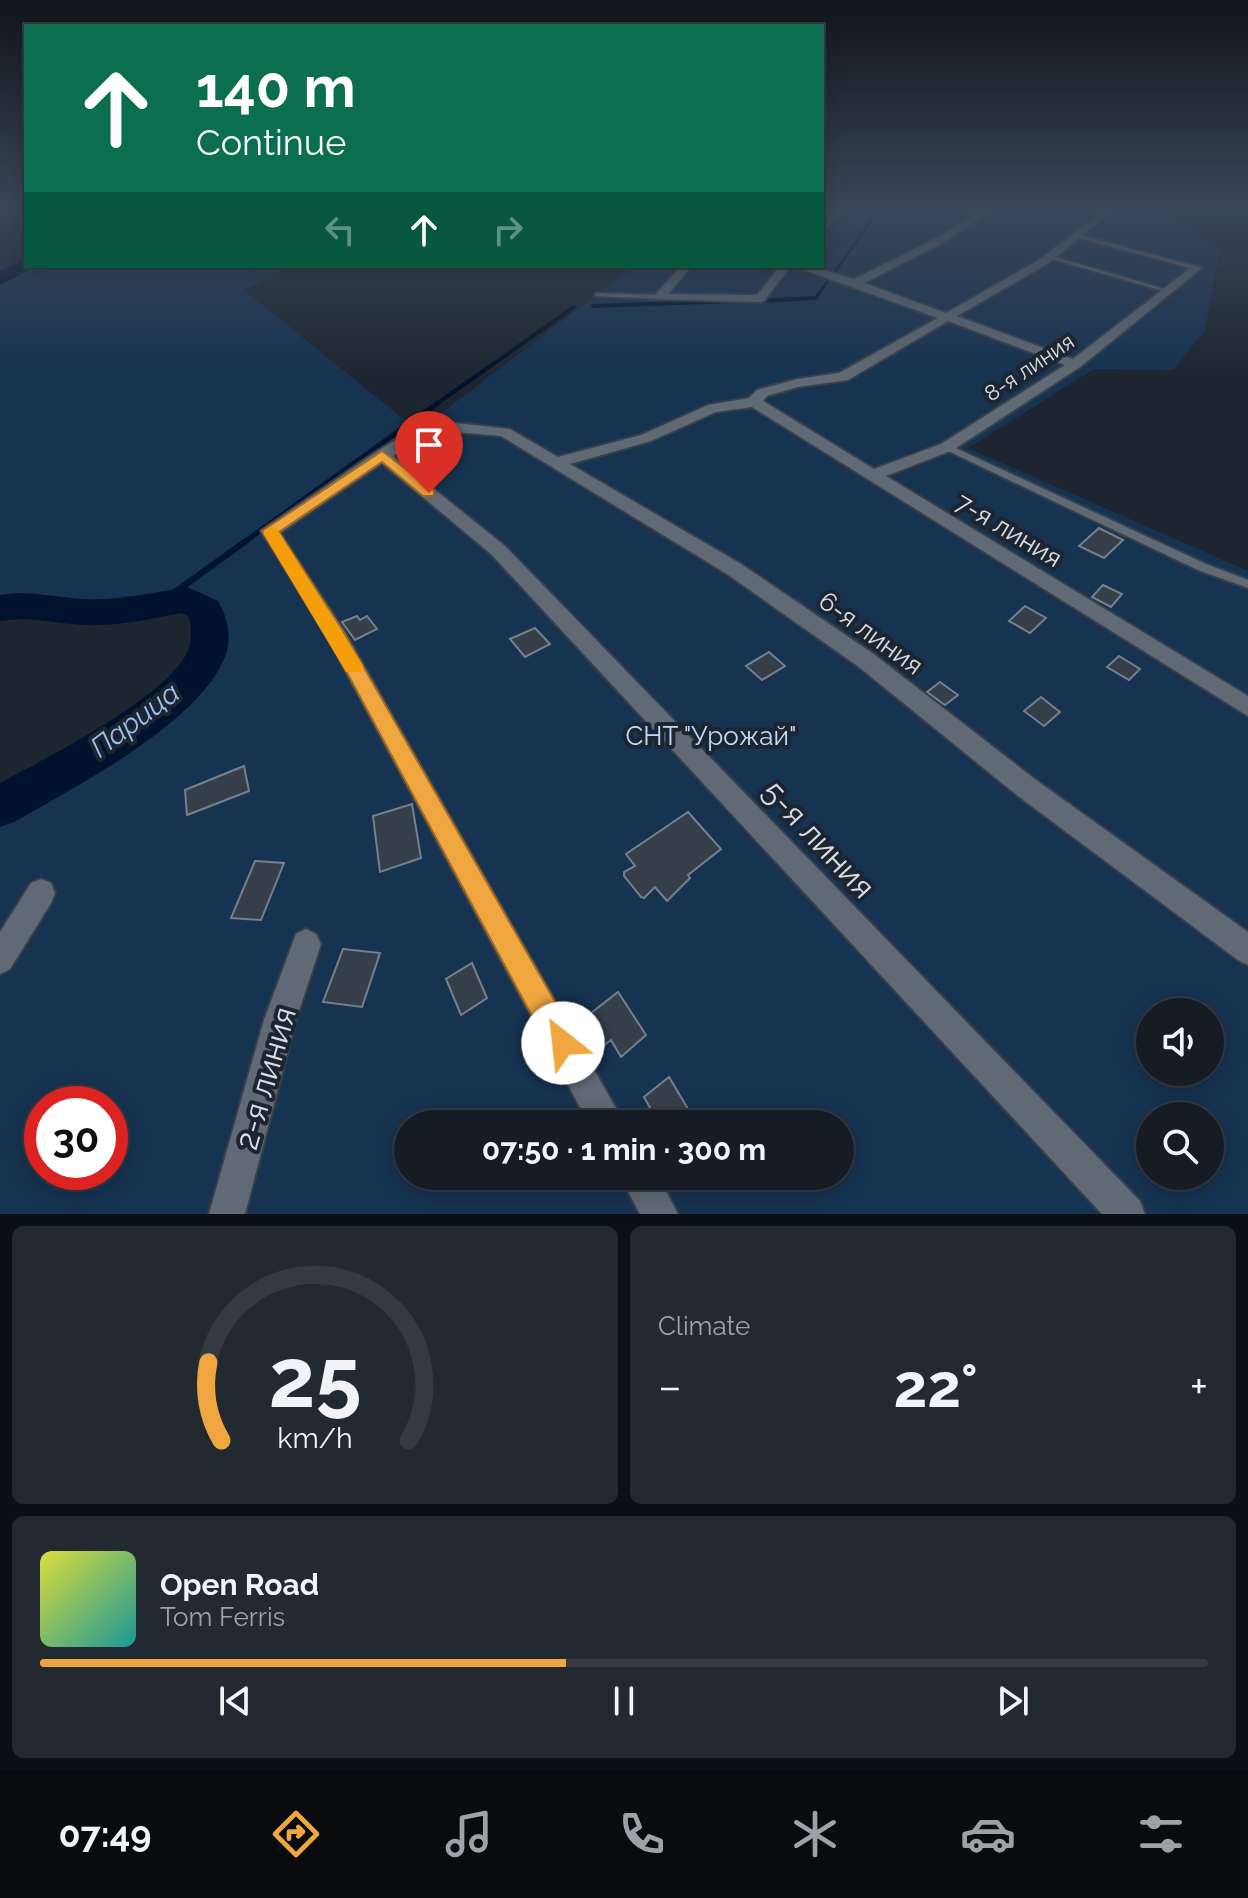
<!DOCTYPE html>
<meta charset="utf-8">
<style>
body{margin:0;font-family:Raleway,sans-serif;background:#232931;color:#f1f3f6;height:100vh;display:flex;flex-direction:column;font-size:30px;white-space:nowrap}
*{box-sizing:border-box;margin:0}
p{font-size:26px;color:#9ea1a6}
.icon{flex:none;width:44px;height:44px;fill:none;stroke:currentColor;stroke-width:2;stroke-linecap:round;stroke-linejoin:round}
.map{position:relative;height:1214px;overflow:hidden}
.side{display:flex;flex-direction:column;gap:12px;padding:12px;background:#0c0f14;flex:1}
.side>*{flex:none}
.guide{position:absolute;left:24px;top:24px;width:800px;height:244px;border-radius:0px;box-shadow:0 4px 20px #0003,0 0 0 2px #353a41;background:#0b6e4f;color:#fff;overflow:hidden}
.fabs{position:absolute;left:1136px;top:998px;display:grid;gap:16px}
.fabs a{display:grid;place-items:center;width:88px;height:88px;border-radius:50%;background:#161c24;box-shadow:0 4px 20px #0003,0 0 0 2px #353a41;font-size:40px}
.speed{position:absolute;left:24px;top:1086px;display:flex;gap:16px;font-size:40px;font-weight:700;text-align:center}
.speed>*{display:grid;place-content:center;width:104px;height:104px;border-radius:50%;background:#161c24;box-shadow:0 4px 20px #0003,0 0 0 2px #353a41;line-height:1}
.speed .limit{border:12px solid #d22;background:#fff;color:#111}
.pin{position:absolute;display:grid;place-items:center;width:68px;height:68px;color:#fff;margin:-82px -34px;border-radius:50% 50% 50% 0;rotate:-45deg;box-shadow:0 0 8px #0007}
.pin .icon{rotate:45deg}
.me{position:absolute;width:88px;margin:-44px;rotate:331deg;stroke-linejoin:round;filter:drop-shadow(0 0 6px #0008)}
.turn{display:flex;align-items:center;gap:28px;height:168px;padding:0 40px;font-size:36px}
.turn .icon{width:104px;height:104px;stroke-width:2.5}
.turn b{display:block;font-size:56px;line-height:68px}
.lanes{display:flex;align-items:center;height:76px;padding:0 40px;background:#0003;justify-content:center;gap:40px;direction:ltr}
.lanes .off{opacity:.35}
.big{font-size:60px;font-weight:700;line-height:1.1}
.side .tile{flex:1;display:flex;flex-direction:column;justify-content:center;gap:12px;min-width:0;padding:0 28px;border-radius:12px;background:#232931}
.side .dial{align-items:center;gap:0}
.dial svg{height:208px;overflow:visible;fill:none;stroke:#353a41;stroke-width:7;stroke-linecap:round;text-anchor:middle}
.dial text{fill:#f1f3f6;stroke:none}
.song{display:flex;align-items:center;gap:24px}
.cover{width:96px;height:96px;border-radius:12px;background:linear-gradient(135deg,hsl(60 70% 55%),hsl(180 70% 35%))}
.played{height:8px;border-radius:4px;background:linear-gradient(90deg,#f0a63f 45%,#353a41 45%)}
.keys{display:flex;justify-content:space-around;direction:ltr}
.heat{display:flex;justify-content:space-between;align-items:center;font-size:44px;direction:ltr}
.side .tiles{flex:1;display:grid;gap:12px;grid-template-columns:1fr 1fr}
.tile:last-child{grid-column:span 2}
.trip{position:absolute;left:394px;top:1110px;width:460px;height:80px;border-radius:40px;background:#161c24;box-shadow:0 4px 20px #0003,0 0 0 2px #353a41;font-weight:700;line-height:80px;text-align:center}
.menu{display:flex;height:128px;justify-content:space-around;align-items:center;background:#090b0e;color:#9ea1a6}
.menu .icon{width:56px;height:56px}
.menu .selected{color:#f0a63f}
.menu b{font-size:36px;color:#f1f3f6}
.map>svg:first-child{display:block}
.green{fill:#163351;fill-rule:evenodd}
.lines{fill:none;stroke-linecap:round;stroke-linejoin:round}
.stream-far3{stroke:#00122d;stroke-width:3}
.stream-far2{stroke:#00122d;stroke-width:4}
.stream-far1{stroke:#00122d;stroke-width:5}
.stream{stroke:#00122d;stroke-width:6}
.river{fill:#00122d;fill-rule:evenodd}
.building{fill:#353f4a;stroke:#75808c;stroke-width:2}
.service-casing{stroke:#394049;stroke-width:4}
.minor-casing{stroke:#394049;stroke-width:4}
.service{fill:#5f6a76;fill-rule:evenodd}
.minor{fill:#5f6a76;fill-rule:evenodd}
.route{fill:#f0a63f;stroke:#9c6c29;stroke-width:2}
.slow{fill:#f59e0b}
.labels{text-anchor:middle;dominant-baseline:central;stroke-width:8;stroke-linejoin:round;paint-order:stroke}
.far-street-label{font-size:22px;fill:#d7dde4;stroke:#1d2630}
.street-label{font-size:26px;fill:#d7dde4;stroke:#1d2630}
.park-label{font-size:26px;fill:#bedbfc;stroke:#1d2630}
.water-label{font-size:28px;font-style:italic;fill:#97c2f2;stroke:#1d2630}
.near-street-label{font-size:32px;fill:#d7dde4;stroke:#1d2630}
</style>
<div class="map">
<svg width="1248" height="1214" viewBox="0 0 1248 1214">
<rect width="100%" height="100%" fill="#1d2630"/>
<path class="green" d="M822 208H1157L1219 251 1205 330 1173 370 1094 369 968 448 1248 571V1214H0V806L113 743 182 688 207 653 210 630 205 610 187 600 123 610 82 612 24 604 0 608V279L26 264 292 266 244 290 418 431 634 266H822ZM1150 1012H1210V1072H1150ZM42 1104H110V1172H42ZM1150 1116H1210V1176H1150ZM408 1124H840V1176H408Z"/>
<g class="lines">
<path class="stream-far3" d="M834 273 880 208
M818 295 829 279"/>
<path class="stream-far2" d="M759 301 816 298 819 293
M593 306 739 301
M435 405 574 307"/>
<path class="stream-far1" d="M243 543 438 403"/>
<path class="stream" d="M157 605 246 541"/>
<path class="river" d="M26 258V266H34L33 268 0 285V271Z
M187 587 218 601C227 616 232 636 226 654 202 722 76 786 16 821L0 827V783C44 759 173 695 189 648 192 637 191 627 189 617L182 613C149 619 115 627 82 625 52 623 31 616 0 621V595C28 590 53 597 81 599 116 601 152 593 187 587Z"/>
</g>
<path class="building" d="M1099 528 1123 540 1104 558 1079 546Z
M1103 585 1122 594 1111 607 1092 597Z
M1025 606 1046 618 1030 633 1009 621Z
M357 616 360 620 367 616 377 629 355 640 342 622Z
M535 628 550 644 525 657 510 639Z
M769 652 785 666 762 680 746 666Z
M1119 656 1140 669 1129 680 1107 667Z
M940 682 958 695 945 705 927 692Z
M1041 697 1060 712 1044 726 1024 711Z
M244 766 249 791 187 815 185 790Z
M412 804 421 858 380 872 373 816Z
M688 812 721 849 688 875 690 878 667 901 655 887 644 898 641 897 624 876V872L635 866 626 854Z
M255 861 284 863 261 920 231 918Z
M343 949 380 953 362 1007 323 1002Z
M472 963 487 998 461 1015 446 979Z
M618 992 646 1035 621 1057 611 1040 598 1050 585 1028 590 1023 586 1017Z
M669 1077 697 1124H659L644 1097Z"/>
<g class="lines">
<defs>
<path id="service" d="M1077 234 1199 267 1200 268 1197 270 1075 237Z
M1048 256H1052L1168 290 1163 291 1048 258Z
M597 293 659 295 662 297 659 299 595 296V294Z
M947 444 1206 564 1248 580V588L1198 570 944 449V445Z"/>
<path id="minor" d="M837 208H847L822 232V223Z
M984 208H995L943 243 864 283 946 313 1039 260 1107 208H1116L1047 264 957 316 1073 359 1193 266 1202 268 1080 367 953 450 886 476 1248 696V716L752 407 716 412 651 441 570 464 741 564 875 655 1036 780 1248 932V965L1238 960 1018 796 859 667 727 574 501 436 432 430 393 456 505 546 1140 1201 1145 1214H1102L491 554 382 463 280 533 344 631 625 1124H589L329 640 261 531 376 452 429 420 510 429 558 457 641 435 708 405 749 398 757 390 797 379 839 373 938 318 793 266H809L854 279 935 239ZM948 321 1065 365 941 444 874 469 763 401 767 396 798 387 848 380Z
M681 266H692L668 294 757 295 780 266H791L764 301 760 302 655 299V295Z
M41 879 51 883 55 893 51 903 10 969 0 974V932L31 883Z
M306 929 316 934 321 944 296 1020 245 1214H209L264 1020 296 934Z
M620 1176H658L678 1214H640Z"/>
</defs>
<use href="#service" class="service-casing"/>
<use href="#minor" class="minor-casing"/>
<use href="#service" class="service"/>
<use href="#minor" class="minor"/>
</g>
<linearGradient id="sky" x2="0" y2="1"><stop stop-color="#10151a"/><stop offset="0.55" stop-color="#3a4759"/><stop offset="1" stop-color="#3a4759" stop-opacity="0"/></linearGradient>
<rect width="1248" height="378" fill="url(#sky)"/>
<path class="route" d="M382 451 434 490V496H423L382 462 279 532 343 631 573 1033 577 1043 573 1053 563 1057 552 1053 330 641 262 531Z"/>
<path class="slow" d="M271 527 277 529 360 661 363 666 360 672H346L263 533Z"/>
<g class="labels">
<g class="far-street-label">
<text transform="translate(1029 367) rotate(-34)">8-я линия</text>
</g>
<g class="street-label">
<text transform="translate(1009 530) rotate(31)">7-я линия</text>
<text transform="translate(871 633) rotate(36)">6-я линия</text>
</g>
<g class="park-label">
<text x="711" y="736">СНТ "Урожай"</text>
</g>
<g class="water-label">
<text transform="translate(135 720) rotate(-37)">Парица</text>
</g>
<g class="near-street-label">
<text transform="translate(819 839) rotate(47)">5-я линия</text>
<text transform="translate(265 1078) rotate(-74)">2-я линия</text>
</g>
</g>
</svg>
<div class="fabs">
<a><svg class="icon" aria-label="sound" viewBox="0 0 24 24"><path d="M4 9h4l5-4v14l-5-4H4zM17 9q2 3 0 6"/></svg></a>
<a><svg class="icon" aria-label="search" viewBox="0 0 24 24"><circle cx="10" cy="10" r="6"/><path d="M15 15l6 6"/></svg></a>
</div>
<div class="speed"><div class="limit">30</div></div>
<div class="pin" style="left:429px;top:493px;background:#d93025"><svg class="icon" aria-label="arrive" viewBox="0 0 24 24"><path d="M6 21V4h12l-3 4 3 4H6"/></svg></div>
<svg class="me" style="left:563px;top:1043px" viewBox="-20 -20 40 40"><circle r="19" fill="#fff"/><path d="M0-13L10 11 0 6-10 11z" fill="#f0a63f"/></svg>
<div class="trip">07:50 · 1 min · 300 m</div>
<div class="guide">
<div class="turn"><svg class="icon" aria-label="ahead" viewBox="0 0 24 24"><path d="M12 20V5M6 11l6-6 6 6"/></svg><div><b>140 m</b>Continue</div></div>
<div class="lanes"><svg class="icon off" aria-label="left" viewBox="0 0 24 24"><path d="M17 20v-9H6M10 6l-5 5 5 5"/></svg><svg class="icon" aria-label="ahead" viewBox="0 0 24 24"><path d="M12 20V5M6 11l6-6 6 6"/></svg><svg class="icon off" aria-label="right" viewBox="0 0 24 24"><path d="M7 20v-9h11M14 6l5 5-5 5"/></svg></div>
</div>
</div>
<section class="side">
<div class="tiles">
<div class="tile dial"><svg viewBox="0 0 100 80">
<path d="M14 69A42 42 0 1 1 86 69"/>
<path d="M14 69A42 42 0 0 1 9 39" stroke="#f0a63f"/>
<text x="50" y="56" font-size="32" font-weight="700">25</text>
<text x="50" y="72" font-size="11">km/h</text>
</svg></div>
<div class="tile"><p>Climate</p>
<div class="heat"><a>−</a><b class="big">22°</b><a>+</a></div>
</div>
<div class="tile">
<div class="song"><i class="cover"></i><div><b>Open Road</b><p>Tom Ferris</p></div></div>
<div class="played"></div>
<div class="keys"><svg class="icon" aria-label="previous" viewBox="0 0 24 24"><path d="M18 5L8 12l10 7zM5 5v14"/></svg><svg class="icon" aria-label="pause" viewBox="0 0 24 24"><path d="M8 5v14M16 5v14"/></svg><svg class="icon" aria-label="next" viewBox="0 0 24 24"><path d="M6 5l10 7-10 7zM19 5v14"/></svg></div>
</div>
</div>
</section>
<nav class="menu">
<b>07:49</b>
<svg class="icon selected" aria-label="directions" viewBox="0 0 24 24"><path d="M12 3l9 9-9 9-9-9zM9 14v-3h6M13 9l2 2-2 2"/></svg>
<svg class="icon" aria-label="music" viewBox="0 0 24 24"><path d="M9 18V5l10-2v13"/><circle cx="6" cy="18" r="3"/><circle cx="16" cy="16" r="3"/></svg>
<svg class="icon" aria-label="phone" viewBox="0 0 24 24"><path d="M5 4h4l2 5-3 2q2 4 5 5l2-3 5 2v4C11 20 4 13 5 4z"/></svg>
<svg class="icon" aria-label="climate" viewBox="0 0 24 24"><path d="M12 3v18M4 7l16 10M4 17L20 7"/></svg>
<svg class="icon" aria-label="car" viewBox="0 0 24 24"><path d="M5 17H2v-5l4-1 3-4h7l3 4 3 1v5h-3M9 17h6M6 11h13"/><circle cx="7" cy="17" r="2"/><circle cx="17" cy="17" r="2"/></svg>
<svg class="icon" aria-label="filters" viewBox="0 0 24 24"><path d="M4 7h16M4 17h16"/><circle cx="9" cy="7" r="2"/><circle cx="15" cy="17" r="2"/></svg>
</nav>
